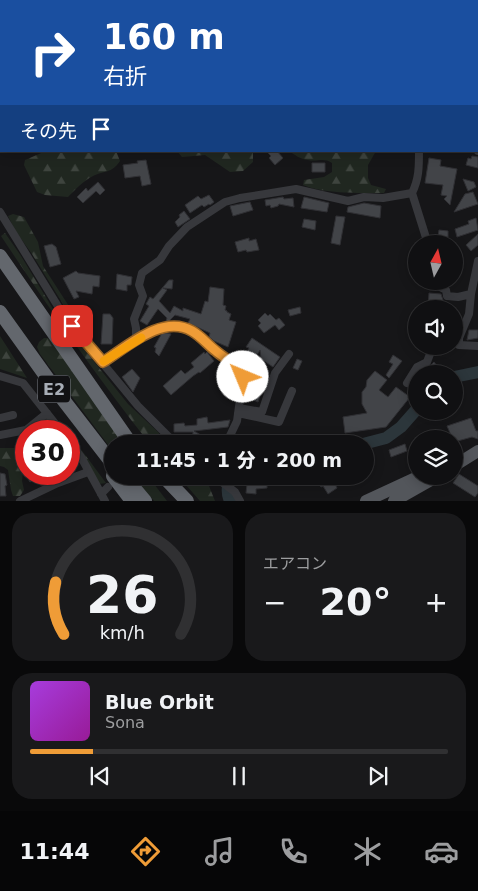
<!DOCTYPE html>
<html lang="ja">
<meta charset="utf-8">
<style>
body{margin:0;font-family:"DejaVu Sans","Noto Sans JP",sans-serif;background:#19191b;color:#f1f3f6;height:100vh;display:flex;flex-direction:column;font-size:19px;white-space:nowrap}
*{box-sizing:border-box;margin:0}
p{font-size:16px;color:#9c9d9f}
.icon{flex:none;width:28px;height:28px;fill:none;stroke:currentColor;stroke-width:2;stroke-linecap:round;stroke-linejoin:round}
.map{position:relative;height:501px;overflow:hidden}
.details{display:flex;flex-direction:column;gap:12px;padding:12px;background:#09090a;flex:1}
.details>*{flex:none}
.guide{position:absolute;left:0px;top:0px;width:479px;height:152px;box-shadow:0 2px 12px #0003,0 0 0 1px #303032;background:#1a4fa0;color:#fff;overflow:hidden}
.needle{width:32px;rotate:8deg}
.buttons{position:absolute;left:408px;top:235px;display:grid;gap:10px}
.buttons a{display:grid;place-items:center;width:55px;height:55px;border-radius:50%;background:#101012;box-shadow:0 2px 12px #0003,0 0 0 1px #303032;font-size:25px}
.speed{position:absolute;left:15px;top:420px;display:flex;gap:10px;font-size:25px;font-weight:700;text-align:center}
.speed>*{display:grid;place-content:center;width:65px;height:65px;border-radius:50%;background:#101012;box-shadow:0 2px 12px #0003,0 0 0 1px #303032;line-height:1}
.speed .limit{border:8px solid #d22;background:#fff;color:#111}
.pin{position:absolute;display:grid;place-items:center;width:42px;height:42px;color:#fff;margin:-21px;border-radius:10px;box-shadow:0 2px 8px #0006}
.me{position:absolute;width:55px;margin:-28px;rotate:315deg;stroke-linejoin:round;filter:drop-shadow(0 0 4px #0008)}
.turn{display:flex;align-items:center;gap:18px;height:105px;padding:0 20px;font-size:22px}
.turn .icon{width:65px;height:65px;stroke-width:2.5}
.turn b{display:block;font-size:35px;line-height:42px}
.then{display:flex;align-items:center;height:48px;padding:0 20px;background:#0003;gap:10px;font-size:19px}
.big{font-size:38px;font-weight:800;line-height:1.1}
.details .widget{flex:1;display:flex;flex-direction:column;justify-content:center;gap:8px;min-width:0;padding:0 18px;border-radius:20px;background:#19191b}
.details .dial{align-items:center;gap:0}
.dial svg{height:130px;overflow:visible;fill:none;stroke:#303032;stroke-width:7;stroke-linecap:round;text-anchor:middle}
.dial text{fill:#f1f3f6;stroke:none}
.song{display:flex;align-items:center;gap:15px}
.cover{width:60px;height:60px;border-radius:8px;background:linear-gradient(135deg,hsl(280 70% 55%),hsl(300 70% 35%))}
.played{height:5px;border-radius:2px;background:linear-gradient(90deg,#ef9c37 15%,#303032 15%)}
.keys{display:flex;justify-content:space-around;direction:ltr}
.heat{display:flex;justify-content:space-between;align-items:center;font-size:28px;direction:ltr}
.details .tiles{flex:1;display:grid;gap:12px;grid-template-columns:1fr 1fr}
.widget:last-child{grid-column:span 2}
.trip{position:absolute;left:104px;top:435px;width:270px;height:50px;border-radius:25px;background:#101012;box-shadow:0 2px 12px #0003,0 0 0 1px #303032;font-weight:800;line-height:50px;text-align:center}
.dock{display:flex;height:80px;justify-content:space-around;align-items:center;background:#060607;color:#9c9d9f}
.dock .icon{width:35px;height:35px}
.dock .selected{color:#ef9c37}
.dock b{font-size:22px;color:#f1f3f6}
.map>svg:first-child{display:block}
.grass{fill:#202720}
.forest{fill:url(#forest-firs)}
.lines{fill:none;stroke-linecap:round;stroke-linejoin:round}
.stream{stroke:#2c363b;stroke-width:2}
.river{stroke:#2c363b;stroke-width:12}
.building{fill:#424448;stroke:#303034}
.path{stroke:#3d3f43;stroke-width:1;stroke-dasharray:2.5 4;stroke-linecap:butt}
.minor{stroke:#37383c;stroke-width:8}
.primary{stroke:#53565b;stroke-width:12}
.motorway{stroke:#63676d;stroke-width:14}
.route-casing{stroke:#9b6524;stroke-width:12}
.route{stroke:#ef9c37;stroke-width:9}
.slow{stroke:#f59e0b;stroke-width:9}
.labels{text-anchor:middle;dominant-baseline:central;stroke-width:5;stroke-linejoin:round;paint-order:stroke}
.shield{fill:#111113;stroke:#7b7f86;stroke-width:1}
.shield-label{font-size:16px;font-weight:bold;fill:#a8aeb7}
</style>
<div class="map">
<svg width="478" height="501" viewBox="0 0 478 501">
<defs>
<pattern id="forest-firs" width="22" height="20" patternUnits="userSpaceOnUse" patternTransform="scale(1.25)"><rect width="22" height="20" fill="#202720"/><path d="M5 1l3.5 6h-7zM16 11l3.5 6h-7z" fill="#3e443e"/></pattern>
</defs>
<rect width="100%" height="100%" fill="#161618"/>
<path class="grass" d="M133 476H148L167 501H154Z"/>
<path class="forest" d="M46 151H116L120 161C111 174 105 170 93 176 83 181 75 190 68 197L45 195 37 192 24 165 25 160Z
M177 151H253V162L243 171 230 172 205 155 182 157Z
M289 151H376L368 165V178L371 185 386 189 384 193C361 193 324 194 303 185L304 180 324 177 332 172V163C324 157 317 162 308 160 300 159 295 155 289 151Z
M13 214 24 217 38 242 43 266 74 314 76 325 32 254 16 232 8 216Z
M5 233 21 256 56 314 128 404 159 433V438L155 441 156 444H150C97 377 48 307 1 236Z
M0 336 27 378 0 369Z
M44 338H48L54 344 125 444H112V450L40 354 37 347 39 342Z
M26 446V469L23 472 22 481 24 490 20 496H13L11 490 8 470 4 467 0 466V448H17Z
M80 448 106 483 99 484Z
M178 476H205L215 501H200Z"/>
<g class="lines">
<path class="stream" d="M279 0V1
M478 123V124"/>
<path class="river" d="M454 377 478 372
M283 444H292
M363 444 386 438 401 427 416 410
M230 501C226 492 227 485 231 476"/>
</g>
<path class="building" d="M266 151H277L283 158 275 165 269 158 271 156Z
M472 156 478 157V168L466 165 468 158 471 159Z
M429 158 441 160 440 166 457 169 450 205 444 199 447 196 441 195 443 185 425 183Z
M146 160 151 184 142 186 140 176 125 178 123 165 138 163 137 161Z
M312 163H325V172H312Z
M463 179 474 182 476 187 468 191Z
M98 182 105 190 100 195 96 191 83 203 77 197 86 188 88 191Z
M473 192 478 204 454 212 465 194Z
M209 195 214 202 210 205 209 204 204 207 202 205 190 213 185 205 198 196 201 199Z
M283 197 284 199 293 198 294 207 279 204 278 206 271 208 270 205 266 206 265 200Z
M304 197 329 203 327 212 301 208Z
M250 202 253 210 233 216 230 206Z
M364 203 381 206 380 218 347 212 348 207Z
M184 211 190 219 178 227 175 222 180 217 179 215Z
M336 216 345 217 340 245 331 243Z
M476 218 478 230 457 237 455 229 469 224 468 221Z
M304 219 316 221 315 230 302 227Z
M439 230 448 231V237H438Z
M478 234V245L471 251 466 245Z
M249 238V241L256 239 259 250 247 252 246 250 238 252 235 242Z
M52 244 56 247 61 264 50 267 44 246Z
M76 271 78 273 100 276 99 287 93 286 92 294 76 291 79 297 74 299 63 278Z
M117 274 132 277 131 285H127V291L116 289Z
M169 280H173L172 289 163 288 167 290 159 301 170 313 174 306 183 311V308L201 314 205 301 208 302 210 287 224 289 223 305 226 306 225 310 227 311V312L231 314 229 320 236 322 228 347 214 341 209 337 210 333 188 323 190 319 175 315 169 321H166L167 318 158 309 147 325 140 321 149 306 146 304 150 297 153 299Z
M429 293 441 294 443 300 442 309H428Z
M300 307 301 313 290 316 288 310Z
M265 313 268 316 270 314 276 320 279 318 285 325 279 330 275 325 264 333 258 326 261 323 258 320Z
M103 314H110L113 318 112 344H101Z
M469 330H478V338L467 340Z
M162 333H167L171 334 159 356 155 352 156 348 154 347Z
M252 338 280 357 273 367 261 359 260 350 251 365 242 360 249 348 246 347Z
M204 352 205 354 207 352 214 361 200 373 199 372 193 376 171 395 163 386 181 370 185 374 194 367 191 363Z
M393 355 402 361 389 378 386 375 393 364 389 362Z
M297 359 302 361 298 370 293 368Z
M434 362 437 366 430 374 426 370Z
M132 369 140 378 133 392 122 377Z
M269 371 267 380H264V382L257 383 256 375 262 374V372Z
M375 371 387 380 379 390 388 397 396 387 410 397 386 427 345 433 343 417 367 413 362 404V392L366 387 367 380Z
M249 387 261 392 258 402 246 397Z
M207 417 208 423 230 420 228 427 194 431 216 444H197L192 442 193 432H174V424L184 423 185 426 197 425V419Z
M471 418 476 431H478V439L472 437 454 442 447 426Z
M405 444 407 451 391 457 389 450Z
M0 473 5 474 7 485 5 486 6 496H0Z
M25 474H60L45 483 41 475 30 482Z
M459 474 478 486V493L475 497 453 483Z
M250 476H282V480L267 482V488L256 489V494L246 493 247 484H240V479L251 478Z
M315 476H331L337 488 328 494 323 486 321 487Z"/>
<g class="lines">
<path class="path" d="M350 0 352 1"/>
<path class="minor" d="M430 0V1
M201 1V0
M478 42V43
M0 49H1
M478 150V151
M419 151C419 167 419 179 412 193L428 244
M0 212 59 308 72 326 138 406 176 444
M478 261 471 294 469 314 459 338V345L478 346
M428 281 446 290 447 296 458 297 471 294
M136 341V328L134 319 143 296 139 285 142 273 160 260 169 246 187 227 225 202 240 198 296 189 348 201 364 197 383 198 412 193
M103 362 154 329 173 326 193 331 242 372 243 377 237 421 226 444
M0 376 23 383 61 431
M407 383 417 367 427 362 433 346
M239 408 262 412 275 373 289 354
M238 413 279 422 292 391
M0 418 13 415
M0 435 26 430 47 413
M69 441 81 457 105 501
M214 476 235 492 240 501
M101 494 108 487
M20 501 58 483 88 472"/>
<path class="primary" d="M454 466 478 451
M366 501 420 476
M394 501 438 476"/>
<path class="motorway" d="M0 256 131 444
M0 312 58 393 112 463
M113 476 132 501
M124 476 145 501
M163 476 187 501"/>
</g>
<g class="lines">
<defs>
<path id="route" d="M72 326 103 362C127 347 162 314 192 331 201 336 208 345 216 351 225 359 240 365 243 377"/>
</defs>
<use href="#route" class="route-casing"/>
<use href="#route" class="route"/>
<path class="slow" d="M104 361 141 338"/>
</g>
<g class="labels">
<rect class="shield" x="38" y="375.5" width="32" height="27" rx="4"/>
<g class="shield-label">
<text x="54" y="389">E2</text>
</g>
</g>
</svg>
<div class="buttons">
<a><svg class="needle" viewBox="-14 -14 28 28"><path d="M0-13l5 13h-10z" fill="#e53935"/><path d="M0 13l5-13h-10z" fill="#9c9d9f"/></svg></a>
<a><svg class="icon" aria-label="sound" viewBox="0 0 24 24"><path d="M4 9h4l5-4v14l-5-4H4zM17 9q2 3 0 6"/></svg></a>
<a><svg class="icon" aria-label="search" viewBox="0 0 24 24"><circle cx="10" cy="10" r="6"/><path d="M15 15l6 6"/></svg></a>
<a><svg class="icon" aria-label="layers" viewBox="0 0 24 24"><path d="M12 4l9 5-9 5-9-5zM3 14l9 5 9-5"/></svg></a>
</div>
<div class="speed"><div class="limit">30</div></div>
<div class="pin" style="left:72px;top:326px;background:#d93025"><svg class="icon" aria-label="arrive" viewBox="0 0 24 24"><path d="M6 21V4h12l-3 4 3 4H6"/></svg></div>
<svg class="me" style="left:243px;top:377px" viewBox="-20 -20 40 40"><circle r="19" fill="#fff"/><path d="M0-13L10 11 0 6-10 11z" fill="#ef9c37"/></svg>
<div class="trip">11:45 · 1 分 · 200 m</div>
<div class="guide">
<div class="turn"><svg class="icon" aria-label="right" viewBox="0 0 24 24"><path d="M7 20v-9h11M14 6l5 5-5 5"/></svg><div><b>160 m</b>右折</div></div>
<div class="then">その先<svg class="icon" aria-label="arrive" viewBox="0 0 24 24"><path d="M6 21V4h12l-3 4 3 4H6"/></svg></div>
</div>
</div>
<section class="details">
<div class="tiles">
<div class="widget dial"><svg viewBox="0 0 100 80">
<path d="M14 69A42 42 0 1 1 86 69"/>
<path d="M14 69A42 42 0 0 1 9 37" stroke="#ef9c37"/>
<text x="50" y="56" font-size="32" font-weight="700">26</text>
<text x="50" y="72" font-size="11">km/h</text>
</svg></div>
<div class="widget"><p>エアコン</p>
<div class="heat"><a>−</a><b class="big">20°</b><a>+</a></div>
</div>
<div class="widget">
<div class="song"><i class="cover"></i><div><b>Blue Orbit</b><p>Sona</p></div></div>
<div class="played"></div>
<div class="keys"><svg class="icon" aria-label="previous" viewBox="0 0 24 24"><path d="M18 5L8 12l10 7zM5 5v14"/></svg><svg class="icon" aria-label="pause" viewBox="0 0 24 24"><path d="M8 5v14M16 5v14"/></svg><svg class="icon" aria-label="next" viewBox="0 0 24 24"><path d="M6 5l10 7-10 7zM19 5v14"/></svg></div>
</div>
</div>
</section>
<nav class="dock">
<b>11:44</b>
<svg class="icon selected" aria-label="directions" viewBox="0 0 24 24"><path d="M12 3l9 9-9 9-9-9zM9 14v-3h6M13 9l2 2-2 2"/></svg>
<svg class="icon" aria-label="music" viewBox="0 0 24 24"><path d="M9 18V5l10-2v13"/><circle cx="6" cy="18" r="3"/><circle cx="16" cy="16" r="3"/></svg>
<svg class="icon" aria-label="phone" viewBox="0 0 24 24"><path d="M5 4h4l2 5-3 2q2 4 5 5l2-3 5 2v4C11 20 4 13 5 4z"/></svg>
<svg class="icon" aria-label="climate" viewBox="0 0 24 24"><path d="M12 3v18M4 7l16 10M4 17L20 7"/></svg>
<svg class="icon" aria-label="car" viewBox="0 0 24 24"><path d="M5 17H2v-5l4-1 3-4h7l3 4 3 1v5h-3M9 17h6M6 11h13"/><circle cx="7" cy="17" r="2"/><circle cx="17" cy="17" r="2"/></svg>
</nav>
